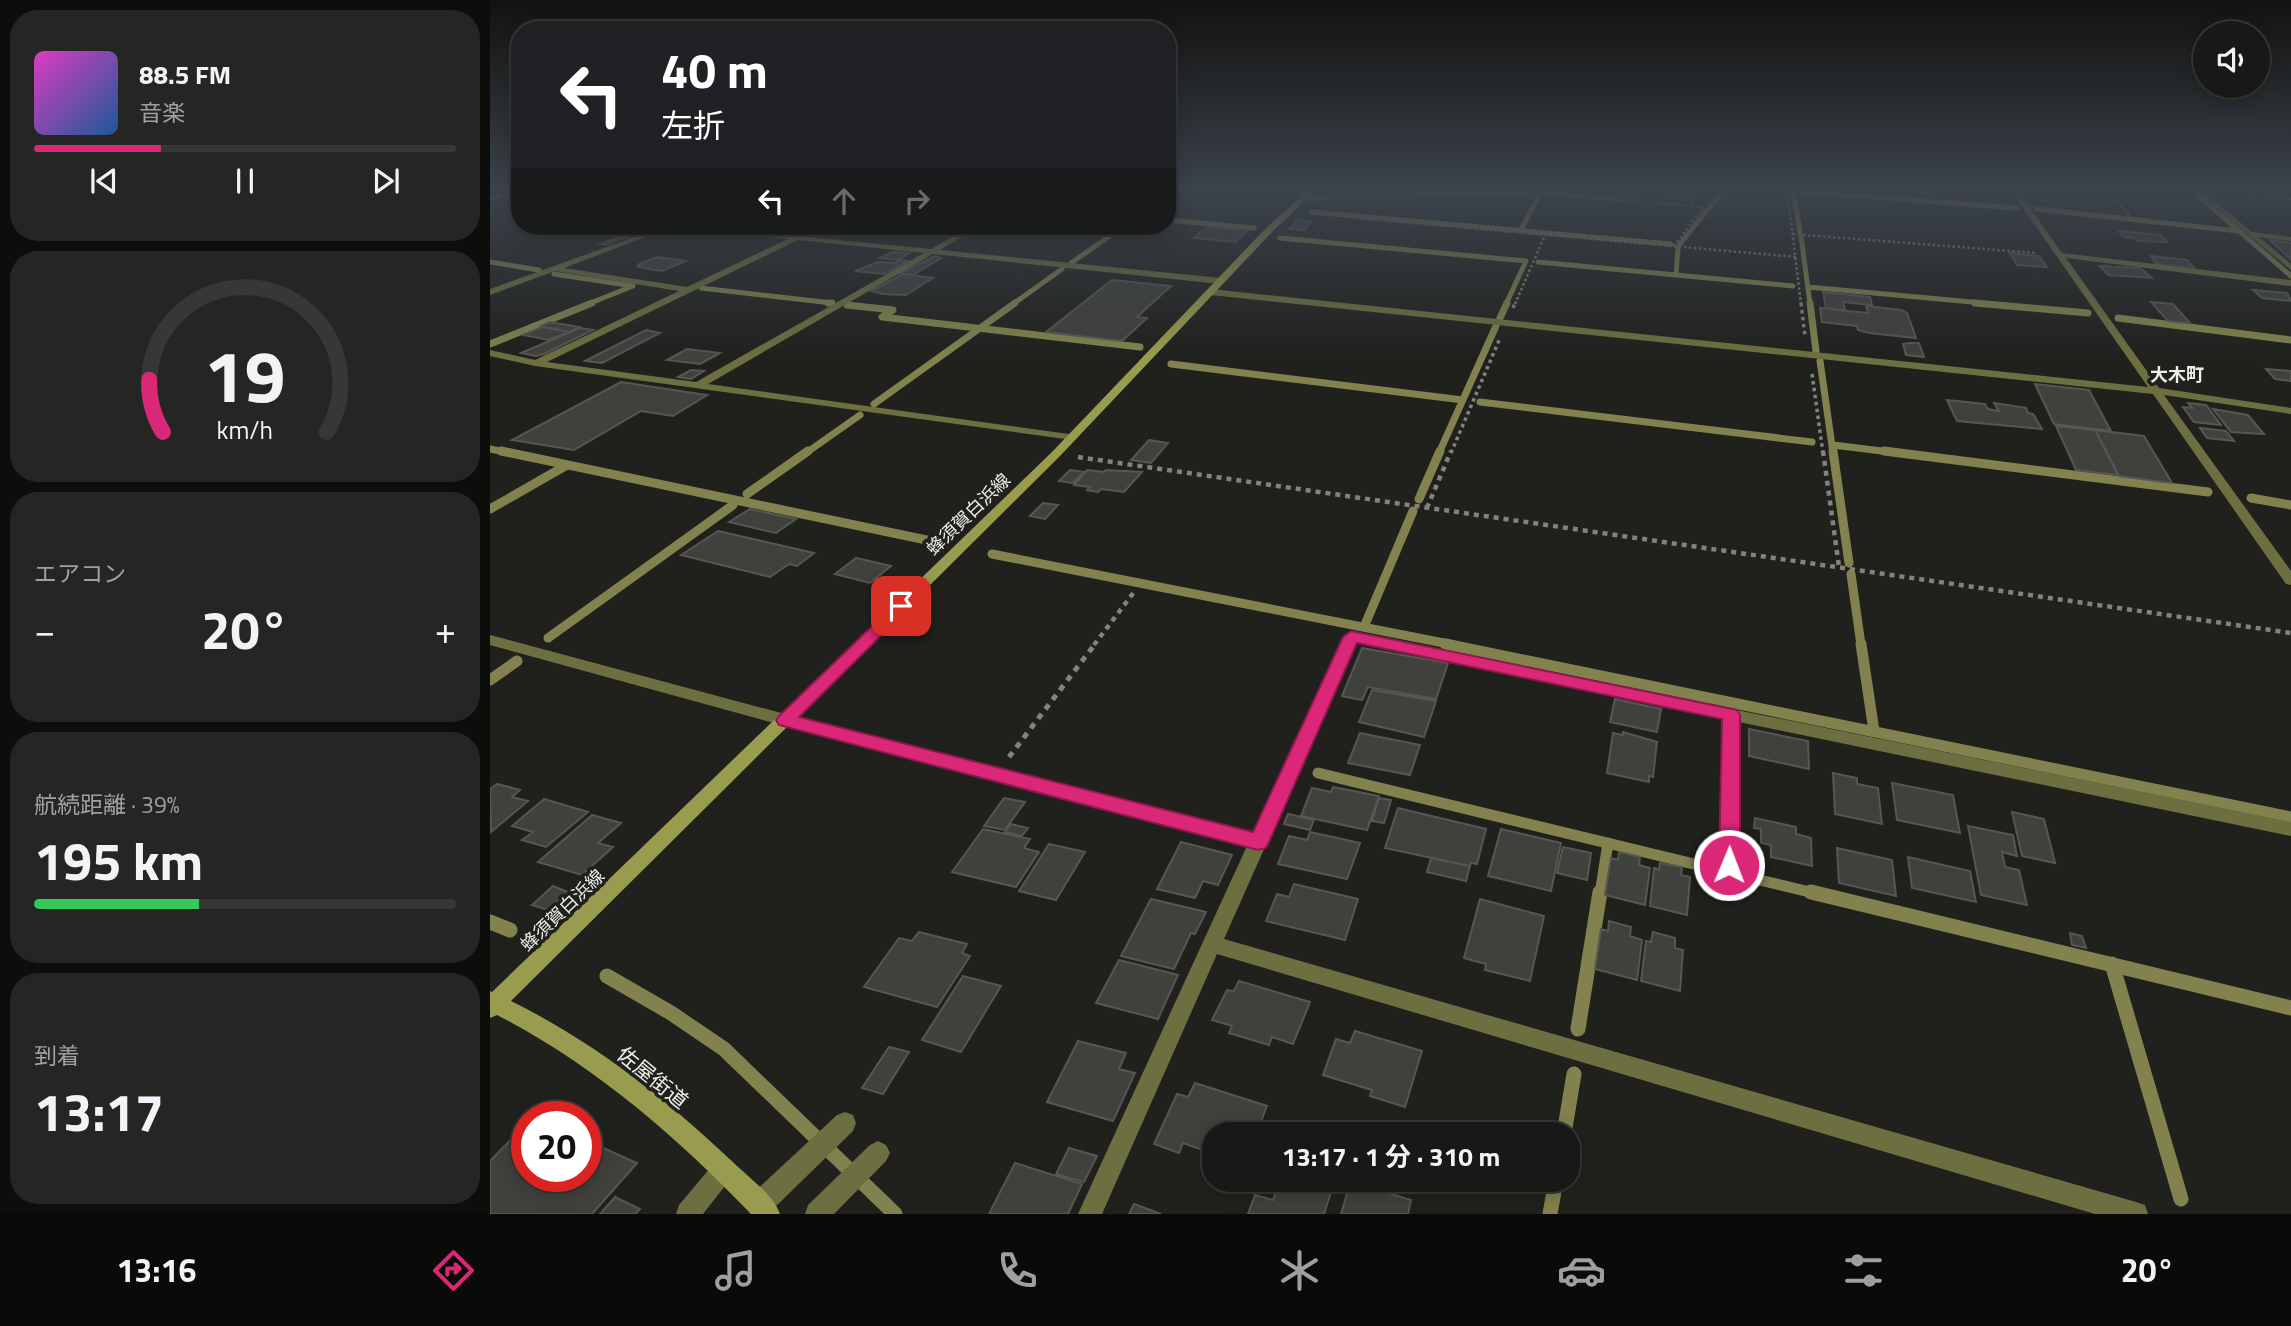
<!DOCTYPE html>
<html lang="ja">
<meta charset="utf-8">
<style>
body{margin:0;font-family:"Titillium Web","Noto Sans JP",sans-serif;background:#252623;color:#f1f3f6;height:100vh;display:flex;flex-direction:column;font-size:26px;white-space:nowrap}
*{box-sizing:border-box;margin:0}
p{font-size:23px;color:#9fa0a1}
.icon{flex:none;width:38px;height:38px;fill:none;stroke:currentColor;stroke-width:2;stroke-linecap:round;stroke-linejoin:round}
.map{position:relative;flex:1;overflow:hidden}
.side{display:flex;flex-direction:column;gap:10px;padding:10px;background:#0d0e0c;width:490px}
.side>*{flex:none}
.top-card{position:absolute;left:21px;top:21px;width:665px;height:214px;border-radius:28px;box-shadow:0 4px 18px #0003,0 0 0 2px #363835;background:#202124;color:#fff;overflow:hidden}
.buttons{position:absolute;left:1703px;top:21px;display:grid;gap:14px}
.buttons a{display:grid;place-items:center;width:77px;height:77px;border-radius:50%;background:#181916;box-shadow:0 4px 18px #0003,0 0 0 2px #363835;font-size:35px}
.speed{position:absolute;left:21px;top:1101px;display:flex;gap:14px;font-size:35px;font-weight:700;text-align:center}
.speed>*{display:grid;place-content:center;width:91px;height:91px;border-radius:50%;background:#181916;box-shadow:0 4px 18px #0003,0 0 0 2px #363835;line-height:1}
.speed .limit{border:10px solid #d22;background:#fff;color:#111}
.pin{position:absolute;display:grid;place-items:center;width:60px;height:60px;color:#fff;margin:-30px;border-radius:14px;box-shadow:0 4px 10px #0006}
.me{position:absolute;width:77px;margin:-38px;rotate:1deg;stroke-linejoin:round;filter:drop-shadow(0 0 5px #0008)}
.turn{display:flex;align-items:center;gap:24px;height:147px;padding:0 35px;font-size:32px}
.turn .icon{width:91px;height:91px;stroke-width:2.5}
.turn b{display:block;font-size:49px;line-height:60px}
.lanes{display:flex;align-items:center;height:66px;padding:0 35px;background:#0003;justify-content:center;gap:35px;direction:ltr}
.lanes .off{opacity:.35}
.big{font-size:52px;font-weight:700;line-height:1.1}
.side .card{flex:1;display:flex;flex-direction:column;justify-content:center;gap:10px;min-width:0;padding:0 24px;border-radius:28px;background:#252623}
.side .dial{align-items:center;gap:0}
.dial svg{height:182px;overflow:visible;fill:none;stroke:#363835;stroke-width:7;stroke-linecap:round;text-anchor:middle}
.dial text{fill:#f1f3f6;stroke:none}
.song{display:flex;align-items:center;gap:21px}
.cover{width:84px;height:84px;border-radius:10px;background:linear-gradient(135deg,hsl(310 70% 55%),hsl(210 70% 35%))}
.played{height:7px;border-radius:4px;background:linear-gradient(90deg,#db2777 30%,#363835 30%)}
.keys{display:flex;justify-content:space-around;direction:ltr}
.heat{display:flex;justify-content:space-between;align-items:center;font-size:38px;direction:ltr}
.charge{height:10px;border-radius:5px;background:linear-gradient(90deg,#34c759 39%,#363835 0)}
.trip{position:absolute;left:712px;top:1122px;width:378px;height:70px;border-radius:28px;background:#181916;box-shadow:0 4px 18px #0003,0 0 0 2px #363835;font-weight:700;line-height:70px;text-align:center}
.tab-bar{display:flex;height:112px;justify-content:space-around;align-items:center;background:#0a0a09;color:#9fa0a1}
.tab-bar .icon{width:49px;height:49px}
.tab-bar .current{color:#db2777}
.tab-bar b{font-size:32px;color:#f1f3f6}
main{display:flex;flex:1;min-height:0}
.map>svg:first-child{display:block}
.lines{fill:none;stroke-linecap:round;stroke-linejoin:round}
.stream-far4{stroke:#81824d;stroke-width:5}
.stream-far3{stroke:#81824d;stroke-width:7}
.stream-far2{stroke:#81824d;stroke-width:9}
.stream-far1{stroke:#81824d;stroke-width:11}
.stream{stroke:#81824d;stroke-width:15}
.building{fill:#40403c;stroke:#565652;stroke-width:2}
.path-far3{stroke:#82837f;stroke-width:2.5;stroke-dasharray:2.5 2.5;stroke-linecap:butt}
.path-far2{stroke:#82837f;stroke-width:3.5;stroke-dasharray:3.5 3.5;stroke-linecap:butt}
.path-far1{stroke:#82837f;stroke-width:4.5;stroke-dasharray:5 5;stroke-linecap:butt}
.path{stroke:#82837f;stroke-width:5;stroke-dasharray:6 6;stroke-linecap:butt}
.lane{fill:#6d6f40;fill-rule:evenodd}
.street{fill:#6d6f40;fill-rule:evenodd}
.secondary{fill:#999c4e;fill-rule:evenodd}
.route{fill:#db2777;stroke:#8e194d;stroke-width:2}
.labels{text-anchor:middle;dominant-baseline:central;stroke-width:7;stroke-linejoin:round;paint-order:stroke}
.far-quarter-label{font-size:18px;font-weight:bold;fill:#ededea;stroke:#20211d}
.street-label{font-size:18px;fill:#ededea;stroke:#20211d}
.near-street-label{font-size:21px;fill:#ededea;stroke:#20211d}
</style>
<main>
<section class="side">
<div class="card">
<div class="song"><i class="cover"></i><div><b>88.5 FM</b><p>音楽</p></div></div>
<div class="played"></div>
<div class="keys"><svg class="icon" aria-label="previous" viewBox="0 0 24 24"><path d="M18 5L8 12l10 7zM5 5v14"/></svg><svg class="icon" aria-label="pause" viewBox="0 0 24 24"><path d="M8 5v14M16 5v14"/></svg><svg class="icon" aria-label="next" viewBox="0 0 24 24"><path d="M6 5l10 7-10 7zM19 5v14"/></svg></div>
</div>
<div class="card dial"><svg viewBox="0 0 100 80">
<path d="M14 69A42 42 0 1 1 86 69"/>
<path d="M14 69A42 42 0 0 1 8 46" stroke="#db2777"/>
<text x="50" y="56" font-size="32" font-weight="700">19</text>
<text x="50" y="72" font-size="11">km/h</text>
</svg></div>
<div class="card"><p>エアコン</p>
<div class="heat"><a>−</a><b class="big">20°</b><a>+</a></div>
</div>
<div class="card"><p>航続距離 · 39%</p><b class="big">195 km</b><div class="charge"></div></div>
<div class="card"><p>到着</p><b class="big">13:17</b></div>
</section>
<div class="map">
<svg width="1801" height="1214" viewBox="0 0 1801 1214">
<rect width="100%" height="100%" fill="#20211d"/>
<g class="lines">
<path class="stream-far4" d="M1266 188 1292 190
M1303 188 1310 232
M1702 190 1801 276
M1304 191 1527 208
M677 194 686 188
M17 196 30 193
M840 196 967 193
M1546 209 1748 231
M821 212 1181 244
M677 220 764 228
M1031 230 1049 195
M1311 236 1320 304
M790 238 1036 261 1016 304
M1190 244 1235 188
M0 262 49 270
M1048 262 1303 286
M581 263 634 226
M64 274 143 286 98 304
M1186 275 1188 248
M1318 287 1504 304
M211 288 342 303
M523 304 572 269"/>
<path class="stream-far3" d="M338 303H342
M1320 303 1326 351
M1485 303 1598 313
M357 305 403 310 392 317 650 347
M1010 318 1017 303
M1628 318 1801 340
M0 344 102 303
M1330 361 1343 453
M681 364 973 400
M990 402 1322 442
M384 404 525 303
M1343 445 1408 453
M0 449 20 453
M316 453 370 415
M949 453 1006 326"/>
<path class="stream-far2" d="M11 451 446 542
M1343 451 1359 563
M1394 451 1718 492
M257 494 318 451
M1761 498 1801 505
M929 499 950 451
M0 509 77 465
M502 554 964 645
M1361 574 1371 645
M874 627 923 511
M58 638 243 505"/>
<path class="stream-far1" d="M955 644 1801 817
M1371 644 1384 731
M0 680 27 661
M828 773 1328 894
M1110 894 1118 843"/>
<path class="stream" d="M1321 892 1801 1008
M0 922 20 930
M1622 964 1691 1199
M117 976 181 1013 234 1049 405 1214
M1088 1029 1110 892
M1074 1134 1084 1074
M1060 1214 1066 1180"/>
</g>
<path class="building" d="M1350 188H1373L1374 194H1352Z
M1179 190 1204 191V198L1178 196Z
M808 220 822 221 814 230 799 229Z
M717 227 757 231 745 242 704 238Z
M155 228 160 229 115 245 110 244Z
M1629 231 1671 235 1677 242 1647 241 1645 238 1633 237Z
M1780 240 1801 243V260Z
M402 252 419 253 408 260 390 258Z
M1520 253 1549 256 1557 267 1527 265Z
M445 256 451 258 423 275 410 273Z
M1661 256 1697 260 1705 269 1666 264Z
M167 257 196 261 172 271 148 267 152 265H147Z
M411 260 418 261 394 274 365 271 388 262 405 263Z
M1610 266 1650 268 1662 278 1618 275Z
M413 274 443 278 416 295 393 294 381 291Z
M622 280 681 286 647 317 657 318 632 341 556 332Z
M1763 290 1797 293 1801 301 1772 298Z
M1333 292 1380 297 1382 305 1353 302 1355 310 1336 308Z
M1661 302 1683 304 1700 323 1678 321Z
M1376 306 1411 310 1417 313 1426 338 1379 333 1368 330 1367 326 1332 322 1330 308 1378 313Z
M60 322 89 327 80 332 51 326Z
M52 327 79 332 59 340 33 335Z
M90 328 103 330 54 354 46 356 31 353Z
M156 330 170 333 112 363 95 361Z
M1419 343H1429L1434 357 1416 355 1413 344Z
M197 349 230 353 210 364 177 360Z
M1776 369 1801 371V381L1785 379Z
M201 370 214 371 201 379 188 377Z
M131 382 217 395 183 416 151 411 84 450 22 440Z
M1545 384 1599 390 1621 431 1564 424Z
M1457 400 1495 404 1498 409 1509 411 1504 403 1536 408 1538 413 1543 414 1552 429 1467 421Z
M1698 403 1716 405 1731 425 1704 422 1693 407 1702 408Z
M1723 409 1758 415 1774 434 1741 432Z
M1566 426 1605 430 1628 475 1586 470Z
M1710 428 1736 431 1744 441 1717 438Z
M1605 430 1654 436 1682 483 1629 476Z
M659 440 678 443 661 463 641 460Z
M580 470 594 472 583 483 569 481Z
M597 470 614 472 616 470 652 472 634 492 611 489 608 492 597 490 600 487 584 485Z
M553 503 568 505 555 519 540 516Z
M260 509 306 519 286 533 239 522Z
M228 531 324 553 307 566 299 564 280 577 191 555Z
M366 558 401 566 380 583 345 574Z
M872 648 958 663 946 699 878 687 872 700 852 696Z
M882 690 946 701 934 737 869 722Z
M1125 699 1171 709 1167 732 1120 722Z
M1259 729 1318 741 1319 769 1259 756Z
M1133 732 1167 742 1163 777 1159 776V782L1117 773 1123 733 1133 735Z
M870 733 930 745 920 775 858 763Z
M1343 773 1367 778V784L1388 788 1392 824 1345 814Z
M1402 783 1463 795 1470 833 1407 820Z
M7 784 30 790 22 797 38 801 1 832 0 789Z
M843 787 889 796 877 830 811 816 822 788 841 792Z
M514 798 535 802 515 830 494 826Z
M889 798 901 800 894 823 882 821Z
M54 799 98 812 56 847 32 840 43 832 22 826Z
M908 808 996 829 987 864 981 863 980 866 895 848Z
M1522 812 1554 819 1565 863 1532 856Z
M798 814 824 820 820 830 794 824Z
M102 815 131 823 108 843 123 847 92 875 48 862Z
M1265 818 1306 827V834L1321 838 1322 866 1281 857V845L1271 843V829L1264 828Z
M521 824 538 828 532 836 515 832Z
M1478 826 1523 835 1527 856 1512 852 1515 867 1529 870 1537 905 1491 895Z
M493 829 540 839 534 848 549 852 526 887 462 872Z
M1011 829 1071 843 1061 891 998 876Z
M820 832 870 843 857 879 788 864 799 836 817 840Z
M691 842 742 855 728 885 713 881 705 898 667 889Z
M559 844 595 852 566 900 529 891Z
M1073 847 1101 853 1097 880 1067 873Z
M1347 848 1402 860 1406 896 1349 883Z
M1129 852 1150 857 1149 865 1160 868 1155 905 1115 895 1121 858 1128 860Z
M1418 857 1480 871 1486 902 1422 888Z
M941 858 980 866 976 881 937 872Z
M1170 863 1192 867 1191 875 1200 877 1197 915 1160 906 1164 868 1169 870Z
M804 884 868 899 855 940 776 921 787 894 799 897Z
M63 886 78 892 58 910 42 905Z
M661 899 716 912 705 934 701 933 684 969 631 956Z
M990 899 1054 916 1040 981 995 970 996 964 974 958Z
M1119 921 1141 927 1140 936 1152 940 1147 980 1105 969 1111 929 1118 931Z
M429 932 477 944 472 953 480 956 447 1007 374 987 409 938 422 941Z
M1163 932 1185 938V948L1193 950 1190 991 1151 981 1156 941 1161 942Z
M1580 933 1592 936 1596 948 1582 945Z
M629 960 688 975 668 1019 606 1003Z
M473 976 511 986 471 1052 432 1040Z
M749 981 820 1002 803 1044 782 1037 779 1045 739 1033 742 1026 722 1020 737 990 744 991Z
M865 1031 932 1051 915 1107 880 1096 882 1090 833 1075 846 1039 860 1043Z
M588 1041 636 1053 629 1069 645 1073 623 1121 557 1102Z
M399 1047 419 1052 393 1094 372 1088Z
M705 1083 777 1106 766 1134H724V1154L693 1143 689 1153 664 1144 687 1094 698 1097Z
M37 1123V1176H96V1140L147 1163 102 1214H0V1161Z
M579 1148 607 1156 594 1182 566 1174Z
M525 1163 592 1184 578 1214H499Z
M790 1180H845L834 1214H758L765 1195 783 1200Z
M861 1180H902L898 1193 921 1200 918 1214H851Z
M125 1197 150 1209 145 1214H110Z
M644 1204 671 1214H639Z"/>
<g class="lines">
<path class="path-far3" d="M1297 188 1311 304
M1613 188 1642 218
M1739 193 1801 199
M1166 203 1214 207 1184 246
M865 218 1306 257
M1303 234 1546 253
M1025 304 1055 235"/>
<path class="path-far2" d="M1311 303 1315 336
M1023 308 1025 303
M1322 374 1333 453
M961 453 1010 338"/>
<path class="path-far1" d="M1333 451 1349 567
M588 457 1801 633
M937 508 961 451
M604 645 644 592"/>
<path class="path" d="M519 757 605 644"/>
<path class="lane" d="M1241 708 1247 710 1249 714 1248 865 1246 870 1239 873 1232 870 1230 865 1233 714 1235 710Z
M355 1112 363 1115 366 1123 363 1131 278 1214H260L257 1205 260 1196 347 1115Z
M388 1141 396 1145 400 1153 396 1161 344 1214H315L318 1205 380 1145Z
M234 1157 242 1161 246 1169 242 1177 213 1214H186L189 1205 226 1161Z"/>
<path class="street" d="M30 188V192L0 201V197Z
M737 188H775L823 193 820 195Z
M1152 188H1159L1144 203 1052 195 812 201 809 199 812 197 1052 191 1142 199Z
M1519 188H1526L1572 253 1801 280V286L1576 258 1669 388 1801 408V414L1674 395 1801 571V585L1796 584 1663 394 721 295 717 292 721 289 1658 387Z
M1702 188H1709L1762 232 1801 237V241L1769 237 1801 264V270Z
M175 226H208L306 236 327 226H336L316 237 441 249 482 226H491L450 250 731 278 735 281 731 284 443 254 218 384 586 435 588 437 582 440 45 366 0 356V350L45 360 189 291 65 271 0 295V289ZM184 226 298 239 197 287 74 268ZM308 240 434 253 206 382 57 362Z
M861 632 1801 822V836L866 643 734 939 1646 1202 1655 1205 1658 1214H1605L727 954 612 1214H588L757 846 295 726 0 645V635L295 714 763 833 854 637Z"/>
<path class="secondary" d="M821 188H828L783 231 570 456 21 1001C106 1043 179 1101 247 1166 262 1180 283 1195 290 1214H261C186 1136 104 1065 7 1015L0 1018V991L2 992 562 452 777 227Z"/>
</g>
<linearGradient id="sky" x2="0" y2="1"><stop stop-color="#121210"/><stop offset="0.53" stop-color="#3c434c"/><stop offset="1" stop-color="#3c434c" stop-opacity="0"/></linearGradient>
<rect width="1801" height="358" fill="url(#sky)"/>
<path class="route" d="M411 601 417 603 419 606 417 610 309 717 763 832 853 637 861 631 1247 710 1250 715V865L1247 872 1239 874 1232 872 1229 865 1232 719 867 643 779 842 776 848 768 850 289 725 286 720 289 716 406 603Z"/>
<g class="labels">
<g class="far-quarter-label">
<text x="1687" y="374">大木町</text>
</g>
<g class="street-label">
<text transform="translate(478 514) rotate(-44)">蜂須賀白浜線</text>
<text transform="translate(72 910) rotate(-44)">蜂須賀白浜線</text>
</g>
<g class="near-street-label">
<text transform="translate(163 1077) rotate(39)">佐屋街道</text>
</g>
</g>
</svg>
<div class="buttons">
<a><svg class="icon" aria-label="sound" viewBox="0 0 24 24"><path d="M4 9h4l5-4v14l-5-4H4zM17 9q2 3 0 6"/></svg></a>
</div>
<div class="speed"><div class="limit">20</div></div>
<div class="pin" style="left:411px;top:606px;background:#d93025"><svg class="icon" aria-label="arrive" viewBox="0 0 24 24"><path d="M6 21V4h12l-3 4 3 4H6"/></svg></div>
<svg class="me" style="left:1239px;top:865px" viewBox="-20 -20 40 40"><circle r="17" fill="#db2777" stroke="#fff" stroke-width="3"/><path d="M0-11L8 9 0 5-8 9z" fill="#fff"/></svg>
<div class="trip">13:17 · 1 分 · 310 m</div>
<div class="top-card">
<div class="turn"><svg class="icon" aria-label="left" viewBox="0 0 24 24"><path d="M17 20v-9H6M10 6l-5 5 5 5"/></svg><div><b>40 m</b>左折</div></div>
<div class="lanes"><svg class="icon" aria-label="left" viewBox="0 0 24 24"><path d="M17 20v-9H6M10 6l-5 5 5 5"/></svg><svg class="icon off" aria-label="ahead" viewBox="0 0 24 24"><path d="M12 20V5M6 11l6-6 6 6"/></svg><svg class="icon off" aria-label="right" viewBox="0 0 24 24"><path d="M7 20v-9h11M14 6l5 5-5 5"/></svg></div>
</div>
</div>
</main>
<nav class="tab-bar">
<b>13:16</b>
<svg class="icon current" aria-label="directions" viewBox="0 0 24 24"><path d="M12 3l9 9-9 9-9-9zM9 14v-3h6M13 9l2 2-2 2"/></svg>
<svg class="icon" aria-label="music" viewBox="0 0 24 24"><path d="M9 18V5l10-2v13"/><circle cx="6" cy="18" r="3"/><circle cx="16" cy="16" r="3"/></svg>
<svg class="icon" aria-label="phone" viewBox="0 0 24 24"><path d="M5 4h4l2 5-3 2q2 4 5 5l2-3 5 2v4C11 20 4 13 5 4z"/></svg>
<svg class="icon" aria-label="climate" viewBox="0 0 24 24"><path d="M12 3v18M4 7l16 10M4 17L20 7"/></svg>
<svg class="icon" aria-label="car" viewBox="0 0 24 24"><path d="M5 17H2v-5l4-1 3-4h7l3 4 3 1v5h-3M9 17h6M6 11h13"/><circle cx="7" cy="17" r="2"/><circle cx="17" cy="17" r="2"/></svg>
<svg class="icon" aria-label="filters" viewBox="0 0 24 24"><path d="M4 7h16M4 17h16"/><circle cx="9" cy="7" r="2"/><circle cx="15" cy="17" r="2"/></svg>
<b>20°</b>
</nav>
